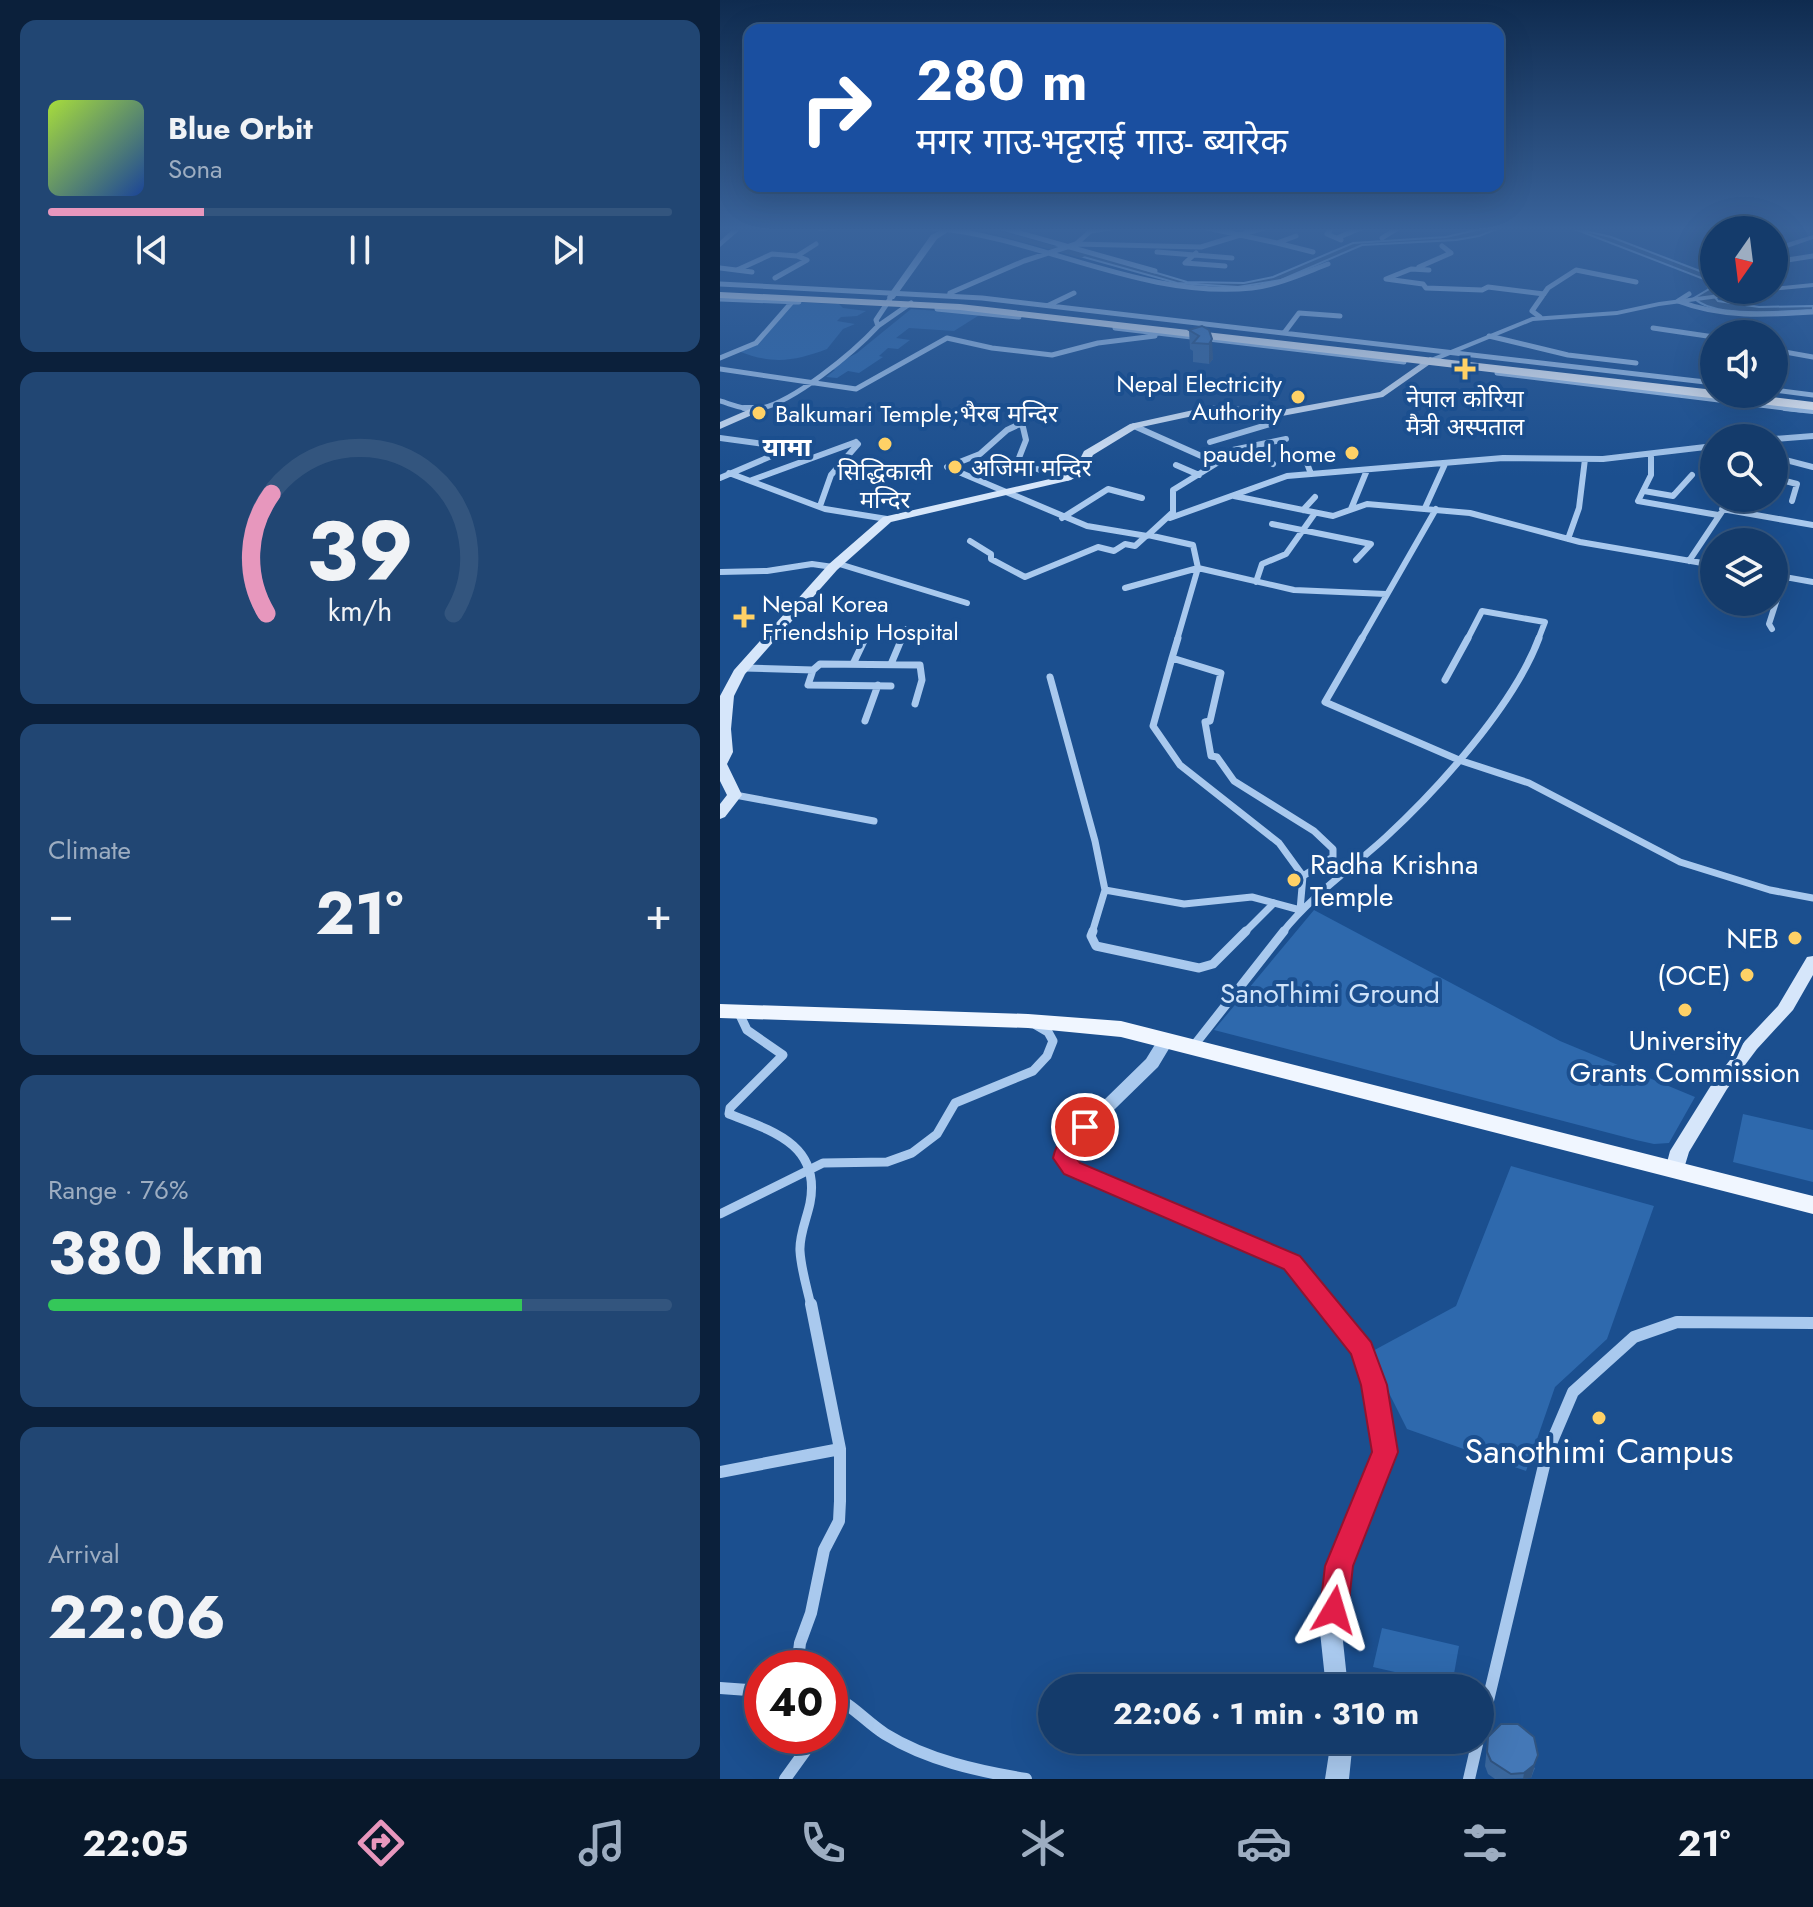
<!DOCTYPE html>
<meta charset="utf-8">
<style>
body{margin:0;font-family:Jost,"Noto Sans Devanagari",sans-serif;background:#214673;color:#f1f3f6;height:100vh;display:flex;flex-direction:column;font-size:30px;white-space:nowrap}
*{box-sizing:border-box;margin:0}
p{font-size:26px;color:#9dadc1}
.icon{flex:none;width:44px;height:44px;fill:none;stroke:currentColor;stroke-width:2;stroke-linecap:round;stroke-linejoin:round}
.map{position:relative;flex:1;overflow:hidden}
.panel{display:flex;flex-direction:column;gap:20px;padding:20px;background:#0b203b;width:720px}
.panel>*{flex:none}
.banner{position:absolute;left:24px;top:24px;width:760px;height:168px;border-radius:16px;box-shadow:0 8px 32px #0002,0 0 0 2px #33557e;background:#1a4fa0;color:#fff;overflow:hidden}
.needle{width:52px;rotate:194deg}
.fabs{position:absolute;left:980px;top:216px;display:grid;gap:16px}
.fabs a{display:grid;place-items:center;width:88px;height:88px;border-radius:50%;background:#143b6b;box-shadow:0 8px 32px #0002,0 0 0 2px #33557e;font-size:40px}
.speed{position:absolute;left:24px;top:1650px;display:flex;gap:16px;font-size:40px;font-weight:700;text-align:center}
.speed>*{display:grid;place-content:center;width:104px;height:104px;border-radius:50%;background:#143b6b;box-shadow:0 8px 32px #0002,0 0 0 2px #33557e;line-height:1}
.speed .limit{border:12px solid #d22;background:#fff;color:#111}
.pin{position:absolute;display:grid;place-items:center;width:68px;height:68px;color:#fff;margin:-34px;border:4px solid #fff;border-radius:50%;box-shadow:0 2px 8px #0007}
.me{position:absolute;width:88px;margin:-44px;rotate:7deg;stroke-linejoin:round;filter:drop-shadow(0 0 6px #0008)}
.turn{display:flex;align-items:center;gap:28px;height:168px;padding:0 40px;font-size:36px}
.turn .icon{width:104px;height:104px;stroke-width:2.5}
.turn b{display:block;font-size:56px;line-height:68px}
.big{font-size:60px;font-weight:700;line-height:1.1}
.panel .widget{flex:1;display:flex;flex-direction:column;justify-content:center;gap:12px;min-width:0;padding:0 28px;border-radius:16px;background:#214673}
.panel .dial{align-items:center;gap:0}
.dial svg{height:208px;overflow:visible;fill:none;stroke:#33557e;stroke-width:7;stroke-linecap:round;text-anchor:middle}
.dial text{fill:#f1f3f6;stroke:none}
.song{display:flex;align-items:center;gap:24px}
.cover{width:96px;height:96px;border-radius:12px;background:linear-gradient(135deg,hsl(80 70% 55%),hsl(220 70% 35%))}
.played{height:8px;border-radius:4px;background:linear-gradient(90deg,#e797bd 25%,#33557e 25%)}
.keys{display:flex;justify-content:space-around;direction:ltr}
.heat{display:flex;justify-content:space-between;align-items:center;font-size:44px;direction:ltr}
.charge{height:12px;border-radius:6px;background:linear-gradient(90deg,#34c759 76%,#33557e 0)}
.trip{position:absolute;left:318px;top:1674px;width:456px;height:80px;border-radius:40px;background:#143b6b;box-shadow:0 8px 32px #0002,0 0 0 2px #33557e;font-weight:700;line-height:80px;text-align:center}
.menu{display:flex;height:128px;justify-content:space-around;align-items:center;background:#08182b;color:#9dadc1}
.menu .icon{width:56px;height:56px}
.menu .current{color:#e797bd}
.menu b{font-size:36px;color:#f1f3f6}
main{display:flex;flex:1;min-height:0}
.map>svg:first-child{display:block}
.green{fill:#2e69ad}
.water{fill:#3c6290;stroke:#9cc4f0;stroke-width:2}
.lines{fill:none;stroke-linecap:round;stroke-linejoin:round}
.river{fill:#3c6290;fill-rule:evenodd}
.minor-far4{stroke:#a9c9ee;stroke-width:5}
.minor-far3{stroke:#a9c9ee;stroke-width:6}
.minor-far2{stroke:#a9c9ee;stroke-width:7}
.minor-far1{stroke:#a9c9ee;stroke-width:9}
.minor{stroke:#a9c9ee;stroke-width:12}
.tertiary{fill:#a9c9ee;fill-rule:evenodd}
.secondary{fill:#d6e6fa;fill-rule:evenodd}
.primary{fill:#f0f6ff;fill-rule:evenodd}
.trunk{fill:#f8faff;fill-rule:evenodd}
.wall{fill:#3a679d}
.shaded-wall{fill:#305480}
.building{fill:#4478b7;stroke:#305480;stroke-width:2}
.route{fill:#e11d48;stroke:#92132f;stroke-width:2}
.poi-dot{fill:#ffd166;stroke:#1b4f8f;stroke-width:3}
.labels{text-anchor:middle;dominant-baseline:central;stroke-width:8;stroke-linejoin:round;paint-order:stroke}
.far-poi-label{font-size:24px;fill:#fff;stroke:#1b4f8f;text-anchor:start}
.far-quarter-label{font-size:26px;font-weight:bold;fill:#fff;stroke:#1b4f8f}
.poi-label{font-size:28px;fill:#fff;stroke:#1b4f8f;text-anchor:end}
.park-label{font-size:28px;fill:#cfe3fa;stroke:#1b4f8f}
.near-poi-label{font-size:34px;fill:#fff;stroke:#1b4f8f}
</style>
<main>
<section class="panel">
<div class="widget">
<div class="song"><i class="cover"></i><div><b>Blue Orbit</b><p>Sona</p></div></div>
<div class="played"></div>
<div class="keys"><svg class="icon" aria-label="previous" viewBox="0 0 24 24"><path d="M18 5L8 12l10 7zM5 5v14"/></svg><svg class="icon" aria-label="pause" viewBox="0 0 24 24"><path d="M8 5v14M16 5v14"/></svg><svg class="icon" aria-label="next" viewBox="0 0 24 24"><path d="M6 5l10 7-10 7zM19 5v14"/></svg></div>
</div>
<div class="widget dial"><svg viewBox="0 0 100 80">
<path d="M14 69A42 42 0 1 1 86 69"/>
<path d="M14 69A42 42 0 0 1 16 23" stroke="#e797bd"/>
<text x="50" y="56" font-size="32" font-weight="700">39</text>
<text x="50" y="72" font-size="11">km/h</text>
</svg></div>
<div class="widget"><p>Climate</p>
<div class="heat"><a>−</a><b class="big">21°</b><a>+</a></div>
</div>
<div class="widget"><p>Range · 76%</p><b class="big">380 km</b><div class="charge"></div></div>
<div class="widget"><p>Arrival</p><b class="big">22:06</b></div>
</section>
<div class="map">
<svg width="1093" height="1779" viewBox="0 0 1093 1779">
<rect width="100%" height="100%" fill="#1b4f8f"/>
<path class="green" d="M72 302 119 304 123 308 146 311 137 316 121 317 117 321 135 324 123 329 107 349C75 361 53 365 18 351L38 343Z
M191 309 261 314 234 331 189 328 176 338 190 340 178 349 168 348 159 356 163 357 139 373 128 371 117 378 106 377 115 370 107 369 137 353Z
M594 910 840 1041 975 1097 949 1143 934 1144 916 1140 494 1030Z
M1023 1114 1093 1130V1182L1013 1162Z
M791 1166 934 1206 887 1339 835 1387 806 1471 687 1429 649 1353 736 1306Z
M662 1628 739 1646 732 1685 653 1667Z"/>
<path class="water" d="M765 228H779L759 236 736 240 642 245 561 280 518 287 457 283 331 248 343 245 467 282 524 283 553 277 633 243 726 237Z
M852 228 891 237 985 273 994 280V290H997L994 296 998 301 1039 307 1093 306V310C1065 311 994 319 974 298L989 289 984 279Z"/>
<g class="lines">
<path class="river" d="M252 228H270L367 255 361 258Z"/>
<path class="minor-far4" d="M99 228H105
M214 228C321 238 422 299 532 288 558 285 584 273 608 264
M282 228 435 271
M487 228 557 243 576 236
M612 228 607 234 621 240
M371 231 390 228
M617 238 641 228
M662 238 678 228
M557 243 593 252
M356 244 481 247 543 228
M437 252 512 258
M476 253 465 263 505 266
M1061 261 1093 256
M699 267 731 253 722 246
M0 268 32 272
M17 270 52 254 77 256 96 244
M709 270 691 269 666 279 703 284 706 288 762 290 768 287 824 294
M994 271 991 274 994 276
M55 278 87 260 77 256
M0 284 262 298 994 383
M230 293 304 261 356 244 374 228
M969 294 958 301C1002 318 1047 315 1093 312
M0 299 79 302
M329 305 354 293
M217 309 299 317
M820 317 812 311 828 288 856 270 916 282
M158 326 191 303
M395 328 684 362
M933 328 994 337
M564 333 579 313 620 316
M769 336 848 355 916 363
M1054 350 1093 357
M0 358 36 343 72 302
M0 369 136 389 227 338 272 348 332 355 378 343 435 336
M777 373 1081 410
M984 382 994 374
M1054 390 1093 395
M0 401C11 404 24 410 36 409 70 406 135 351 158 326L156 320 170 299"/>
<path class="minor-far3" d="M24 408H42
M1065 408 1093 411
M0 438 73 448
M1054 439 1093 436
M490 442 553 423
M529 446 553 464
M508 451 566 439
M570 452 585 458 591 474
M931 455V475L918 501 998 515
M1054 457 1093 467
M456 465 479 475
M9 473 105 509 167 519
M0 478 63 451
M347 478 297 463 306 440 302 423 287 430 260 454 227 467 367 526 427 536 453 512V490L497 463 414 426
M1054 478 1077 484 1072 501
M32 480 136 442
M924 491 953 496 972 475
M514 496 613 516 647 504 750 513 860 542 994 565
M100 506 111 475 138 444 136 442
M705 508 725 464
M631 509 647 470
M1002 509 1093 525
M583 510 595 497
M342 518 388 489 422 498
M450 518 567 476 783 458 883 459 994 446
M552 524 651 544 636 560
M428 535 473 545 478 568 574 590 666 594
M848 539 859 508 865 459
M250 541 271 554V559L305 577 378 547 394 551 405 544 415 546 426 536
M969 561 1011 498
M116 563 247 603
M0 572 47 571 92 564 113 567
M1054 575 1093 582
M536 582 542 564 566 554 595 513
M405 588 478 568 457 640
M1052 629 1049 624 1064 577
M181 640 186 629
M641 640 716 509
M747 640 762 611 825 622 818 640"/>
<path class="minor-far2" d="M642 638 605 702 739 760 809 783 960 862 1050 890 1093 898
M452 658 433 726 460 765 559 843 583 876
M133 664 144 641
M171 664 182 638
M24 668 93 670 88 685 171 686
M93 670 100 664 200 665 202 680 195 704
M330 677 375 841 385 890 372 933
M725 680 748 638
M145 721 158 685
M15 795 154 821
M385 890 464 904 532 897 580 910 583 876 613 857V849L594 831 514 781 497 757 491 756 485 722 490 721 501 673 452 658 458 638
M524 933 554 903
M562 933C592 895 631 869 666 837 719 788 794 705 819 638"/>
<path class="minor-far1" d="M373 931 371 936 376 946 479 968 493 964 526 931
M18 1011 27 1030 63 1055 10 1108 9 1114C53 1131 101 1145 90 1203 87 1218 79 1235 80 1251 81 1269 87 1288 91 1306
M472 1048 564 931
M0 1214 103 1163 167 1162 192 1153 217 1134 235 1103 313 1071 327 1056 333 1041 328 1032 316 1025"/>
<path class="minor" d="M0 1472 120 1449
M77 1668 80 1643 91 1613 104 1550 119 1521 120 1501V1449L91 1304
M0 1688 42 1691
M110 1695C132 1704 146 1722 165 1734 207 1760 258 1771 306 1779
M760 1734 827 1453 853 1392 914 1337 957 1322 1093 1323
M65 1779 96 1736
M749 1779 758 1740"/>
<path class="tertiary" d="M14 228H22L0 247V241Z
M225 228H234L217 239 174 299H168L167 297 211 235Z
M1093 235V239L1061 250 1065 267 1054 276V270L1057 267 1054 247Z
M1093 283V287L1051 291 939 306 897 315 813 321 713 362 706 360 812 317 897 311 939 302 1030 290H1054V287Z
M445 1037 451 1038 453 1042 438 1067 356 1147 352 1158 369 1170 578 1257 649 1344 664 1385 675 1452 630 1566 622 1632 628 1688H606L600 1632 608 1566 655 1452 644 1385 634 1354 566 1267 357 1180 340 1168 336 1158 343 1140 426 1059 439 1038Z
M611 1740H633L629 1779H605Z"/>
<path class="secondary" d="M710 357 713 358V362L663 397 562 416 496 411 417 428 373 455 365 471 351 480 171 522 117 570 25 674 14 696 11 729 13 752 7 764 22 795 5 817 0 819V804L7 795 0 781V696L14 670 109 564 163 517 343 476 356 467 364 451 410 424 496 405 562 410 660 392Z
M37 406 42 409 41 411 0 429V422Z
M1093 956V975L1073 1010 1037 1049 1007 1089 969 1152 962 1175 955 1177 948 1175 945 1170 950 1151 995 1079 1025 1041 1058 1006 1087 957Z"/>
<path class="primary" d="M0 1004 308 1014 401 1021 1093 1196V1214L401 1037 308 1028 0 1018Z"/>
<path class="trunk" d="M0 292 240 304 994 390V394H1026L1093 402V410L240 310 0 298Z"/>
</g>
<path class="wall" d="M469 330H489L493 359 489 364 473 362V351L470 349Z
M768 1737 815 1768 811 1778 775 1779 768 1774 765 1766Z"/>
<path class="shaded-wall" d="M492 339 493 359 489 364V344Z
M818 1755 811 1778 803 1779 804 1773Z"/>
<path class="building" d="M482 326 489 330 492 339 489 344 473 343 479 336 469 330Z
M781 1724H798L814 1737 818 1755 814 1765 804 1773 791 1774 771 1761 767 1752 768 1737Z"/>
<linearGradient id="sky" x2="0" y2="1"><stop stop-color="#0f2b4f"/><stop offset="0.48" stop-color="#39639b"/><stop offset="1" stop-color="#39639b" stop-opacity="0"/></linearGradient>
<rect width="1093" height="477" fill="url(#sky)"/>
<path class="route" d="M365 1120 372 1122 376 1127 356 1151 355 1157 360 1163 580 1256 651 1342 667 1385 678 1452 633 1566 628 1610 624 1620 614 1624 604 1620 600 1610 605 1566 652 1452 641 1385 631 1354 564 1269 344 1174 333 1158C336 1143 349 1124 365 1120Z"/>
<g class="poi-dot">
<path d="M741 357h8v8h8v8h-8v8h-8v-8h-8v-8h8z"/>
<circle cx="578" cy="397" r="8"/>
<circle cx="39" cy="413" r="8"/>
<circle cx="165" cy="444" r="8"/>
<circle cx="632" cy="453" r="8"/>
<circle cx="235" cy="467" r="8"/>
<path d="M20 605h8v8h8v8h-8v8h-8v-8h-8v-8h8z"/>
<circle cx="574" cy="880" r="8"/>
<circle cx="1075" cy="938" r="8"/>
<circle cx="1027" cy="975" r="8"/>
<circle cx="965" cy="1010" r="8"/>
<circle cx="879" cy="1418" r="8"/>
</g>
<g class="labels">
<g class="far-poi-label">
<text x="562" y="383" text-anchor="end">Nepal Electricity<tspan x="562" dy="28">Authority</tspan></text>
<text x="745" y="398" text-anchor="middle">नेपाल कोरिया<tspan x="745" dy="28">मैत्री अस्पताल</tspan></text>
<text x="55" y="413">Balkumari Temple;भैरब मन्दिर</text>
<text x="616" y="453" text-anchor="end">paudel home</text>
<text x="251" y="467">अजिमा मन्दिर</text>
<text x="165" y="471" text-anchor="middle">सिद्धिकाली<tspan x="165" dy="28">मन्दिर</tspan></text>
<text x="42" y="603">Nepal Korea<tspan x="42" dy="28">Friendship Hospital</tspan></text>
</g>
<g class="far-quarter-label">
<text x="67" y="447">यामा</text>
</g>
<g class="poi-label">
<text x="590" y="864" text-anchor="start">Radha Krishna<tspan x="590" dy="32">Temple</tspan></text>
<text x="1059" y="938">NEB</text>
<text x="1011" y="975">(OCE)</text>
<text x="965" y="1040" text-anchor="middle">University<tspan x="965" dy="32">Grants Commission</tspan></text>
</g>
<g class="park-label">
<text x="610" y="993">SanoThimi Ground</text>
</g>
<g class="near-poi-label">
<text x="879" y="1451">Sanothimi Campus</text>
</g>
</g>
</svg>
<div class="fabs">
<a><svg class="needle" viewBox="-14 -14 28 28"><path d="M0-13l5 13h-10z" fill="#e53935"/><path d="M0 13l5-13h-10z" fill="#9dadc1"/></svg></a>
<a><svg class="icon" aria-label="sound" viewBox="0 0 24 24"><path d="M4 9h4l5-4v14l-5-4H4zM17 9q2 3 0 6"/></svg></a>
<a><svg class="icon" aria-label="search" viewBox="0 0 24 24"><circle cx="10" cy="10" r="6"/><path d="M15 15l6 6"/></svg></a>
<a><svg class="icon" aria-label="layers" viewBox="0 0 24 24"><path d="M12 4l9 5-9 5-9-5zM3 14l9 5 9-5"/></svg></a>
</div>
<div class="speed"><div class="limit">40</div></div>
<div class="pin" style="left:365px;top:1127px;background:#d93025"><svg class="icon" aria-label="arrive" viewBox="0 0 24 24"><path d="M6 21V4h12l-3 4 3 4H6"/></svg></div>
<svg class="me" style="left:614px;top:1610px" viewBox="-20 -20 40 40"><path d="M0-17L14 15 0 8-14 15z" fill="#e11d48" stroke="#fff" stroke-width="4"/></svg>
<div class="trip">22:06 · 1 min · 310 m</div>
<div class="banner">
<div class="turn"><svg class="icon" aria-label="right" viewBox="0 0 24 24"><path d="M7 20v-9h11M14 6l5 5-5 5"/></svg><div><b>280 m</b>मगर गाउ-भट्टराई गाउ- ब्यारेक</div></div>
</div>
</div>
</main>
<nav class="menu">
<b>22:05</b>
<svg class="icon current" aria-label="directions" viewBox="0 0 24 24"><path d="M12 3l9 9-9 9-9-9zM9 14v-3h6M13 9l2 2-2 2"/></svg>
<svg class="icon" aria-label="music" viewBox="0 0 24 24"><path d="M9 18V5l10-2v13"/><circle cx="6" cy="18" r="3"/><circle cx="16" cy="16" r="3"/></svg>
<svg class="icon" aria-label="phone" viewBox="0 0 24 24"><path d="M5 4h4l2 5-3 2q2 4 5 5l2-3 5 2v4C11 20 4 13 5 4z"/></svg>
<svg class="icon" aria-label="climate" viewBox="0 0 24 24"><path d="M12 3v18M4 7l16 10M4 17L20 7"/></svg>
<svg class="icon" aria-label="car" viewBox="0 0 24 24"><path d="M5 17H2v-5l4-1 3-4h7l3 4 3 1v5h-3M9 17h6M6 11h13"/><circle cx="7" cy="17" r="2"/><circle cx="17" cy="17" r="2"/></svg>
<svg class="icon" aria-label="filters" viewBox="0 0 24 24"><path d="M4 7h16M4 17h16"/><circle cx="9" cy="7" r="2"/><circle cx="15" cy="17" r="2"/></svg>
<b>21°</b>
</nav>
